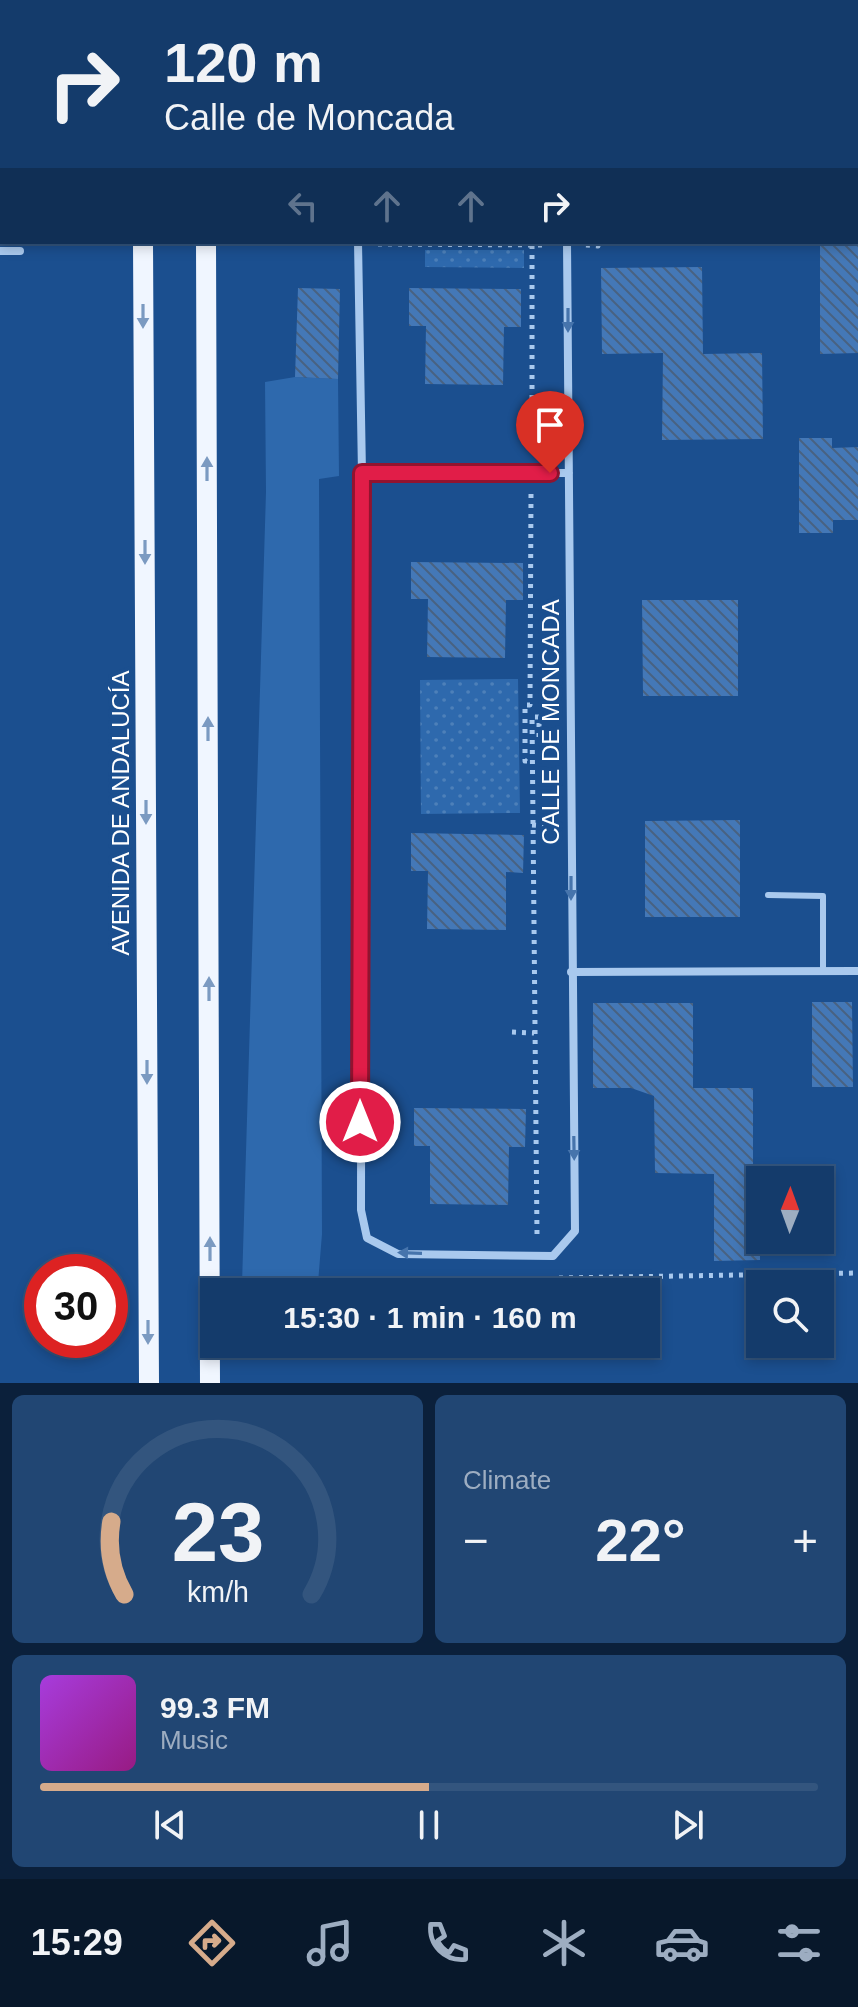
<!DOCTYPE html>
<meta charset="utf-8">
<style>
body{margin:0;font-family:Arial,sans-serif;background:#214673;color:#f1f3f6;height:100vh;display:flex;flex-direction:column;font-size:30px;white-space:nowrap}
*{box-sizing:border-box;margin:0}
p{font-size:26px;color:#9dadc1}
.icon{flex:none;width:44px;height:44px;fill:none;stroke:currentColor;stroke-width:2;stroke-linecap:round;stroke-linejoin:round}
.map{position:relative;height:1383px;overflow:hidden}
.side{display:flex;flex-direction:column;gap:12px;padding:12px;background:#0b203b;flex:1}
.side>*{flex:none}
.hud{position:absolute;left:0px;top:0px;width:858px;height:244px;box-shadow:0 4px 12px #0003,0 0 0 2px #33557e;background:#143b6b;color:#f1f3f6;overflow:hidden}
.needle{width:52px;rotate:1deg}
.tools{position:absolute;left:746px;top:1166px;display:grid;gap:16px}
.tools a{display:grid;place-items:center;width:88px;height:88px;border-radius:0px;background:#143b6b;box-shadow:0 4px 12px #0003,0 0 0 2px #33557e;font-size:40px}
.speed{position:absolute;left:24px;top:1254px;display:flex;gap:16px;font-size:40px;font-weight:700;text-align:center}
.speed>*{display:grid;place-content:center;width:104px;height:104px;border-radius:50%;background:#143b6b;box-shadow:0 4px 12px #0003,0 0 0 2px #33557e;line-height:1}
.speed .limit{border:12px solid #d22;background:#fff;color:#111}
.pin{position:absolute;display:grid;place-items:center;width:68px;height:68px;color:#fff;margin:-82px -34px;border-radius:50% 50% 50% 0;rotate:-45deg;box-shadow:0 0 8px #0007}
.pin .icon{rotate:45deg}
.me{position:absolute;width:88px;margin:-44px;rotate:0deg;stroke-linejoin:round;filter:drop-shadow(0 0 6px #0008)}
.turn{display:flex;align-items:center;gap:28px;height:168px;padding:0 32px;font-size:36px}
.turn .icon{width:104px;height:104px;stroke-width:2.5}
.turn b{display:block;font-size:56px;line-height:68px}
.lanes{display:flex;align-items:center;height:76px;padding:0 32px;background:#0003;justify-content:center;gap:40px;direction:ltr}
.lanes .off{opacity:.35}
.big{font-size:60px;font-weight:700;line-height:1.1}
.side .card{flex:1;display:flex;flex-direction:column;justify-content:center;gap:12px;min-width:0;padding:0 28px;border-radius:12px;background:#214673}
.side .dial{align-items:center;gap:0}
.dial svg{height:208px;overflow:visible;fill:none;stroke:#33557e;stroke-width:7;stroke-linecap:round;text-anchor:middle}
.dial text{fill:#f1f3f6;stroke:none}
.song{display:flex;align-items:center;gap:24px}
.cover{width:96px;height:96px;border-radius:12px;background:linear-gradient(135deg,hsl(280 70% 55%),hsl(310 70% 35%))}
.played{height:8px;border-radius:4px;background:linear-gradient(90deg,#d6ab8b 50%,#33557e 50%)}
.keys{display:flex;justify-content:space-around;direction:ltr}
.heat{display:flex;justify-content:space-between;align-items:center;font-size:44px;direction:ltr}
.side .tiles{flex:1;display:grid;gap:12px;grid-template-columns:1fr 1fr}
.card:last-child{grid-column:span 2}
.trip{position:absolute;left:200px;top:1278px;width:460px;height:80px;border-radius:0px;background:#143b6b;box-shadow:0 4px 12px #0003,0 0 0 2px #33557e;font-weight:700;line-height:80px;text-align:center}
.tab-bar{display:flex;height:128px;justify-content:space-around;align-items:center;background:#08182b;color:#9dadc1}
.tab-bar .icon{width:56px;height:56px}
.tab-bar .on{color:#d6ab8b}
.tab-bar b{font-size:36px;color:#f1f3f6}
.map>svg:first-child{display:block}
.green{fill:#2e69ad}
.garden{fill:url(#garden-dots)}
.building{fill:url(#building-back-hatch)}
.lines{fill:none;stroke-linecap:round;stroke-linejoin:round}
.path{stroke:#a9c9ee;stroke-width:5;stroke-dasharray:4 6;stroke-linecap:butt}
.service{stroke:#a9c9ee;stroke-width:6}
.minor{stroke:#a9c9ee;stroke-width:8}
.primary{stroke:#f0f6ff;stroke-width:20}
.oneway{fill:#7b9ac1}
.oneway2{fill:#4674ac}
.route-casing{stroke:#92132f;stroke-width:20}
.route{stroke:#e11d48;stroke-width:14}
.labels{text-anchor:middle;dominant-baseline:central;stroke-width:8;stroke-linejoin:round;paint-order:stroke}
.street-label{font-size:24px;fill:#fff;stroke:#1b4f8f}
</style>
<div class="map">
<svg width="858" height="1383" viewBox="0 0 858 1383">
<defs>
<pattern id="garden-dots" width="8" height="8" patternUnits="userSpaceOnUse" patternTransform="scale(2)"><rect width="8" height="8" fill="#2e69ad"/><path d="M2 2h.1M6 6h.1" fill="none" stroke="#4d80b9" stroke-width="1.8" stroke-linecap="round"/></pattern>
<pattern id="building-back-hatch" width="6" height="6" patternUnits="userSpaceOnUse" patternTransform="scale(2)"><rect width="6" height="6" fill="#4478b7"/><path d="M-1 5l2 2M0 0l6 6M5-1l2 2" fill="none" stroke="#486282"/></pattern>
</defs>
<rect width="100%" height="100%" fill="#1b4f8f"/>
<path class="green" d="M295 377 338 379 339 476 319 479 322 1234 318 1283 242 1284 266 492 265 382Z"/>
<path class="garden" d="M425 250H524V268L425 267Z
M518 679 520 813 421 814 420 680Z"/>
<path class="building" d="M820 242H858V353L820 354Z
M702 267 703 354 762 353 763 439 662 440 663 353 602 354 601 268Z
M298 288 340 289 338 379 295 377Z
M409 288 521 289V327H504L503 385 425 384 426 326H409Z
M799 438H832V448L858 447V520H833V533H799Z
M411 562 523 563V600H506L505 658 427 657 428 599H411Z
M642 600H738V696H643Z
M740 820V917H645V821Z
M411 833 524 835 523 873 506 872V930L427 929 428 871H411Z
M812 1002H852L853 1087H812Z
M593 1003H693V1088H753V1173H760V1260L714 1261V1174L655 1173 654 1096 631 1088H593Z
M414 1108 526 1109 525 1147H509L508 1205 430 1204V1146H414Z"/>
<g class="lines">
<path class="path" d="M517 0V2
M594 0 746 2
M856 25H858
M856 139 858 143
M378 244 548 245
M532 245V441
M586 245 598 246V242
M531 494 530 705H525V761H532
M532 825 548 826
M512 1032 534 1033
M537 1234 532 717H539V742H550
M559 1278 858 1273
M242 1284 473 1280"/>
<path class="service" d="M768 895 823 896V971"/>
<path class="minor" d="M356 0V2
M568 0V2
M233 2 234 0
M358 242 362 473 361 1210 367 1238 398 1254 553 1256 575 1231 567 242
M0 251H20
M362 473H569
M571 972 858 971"/>
<path class="primary" d="M139 0V2
M204 0V2
M143 242 149 1383
M206 242 210 1383"/>
</g>
<defs><path id="oneway-solid" d="M-6-.8H1V-3.2L6.5 0L1 3.2V.8H-6Z" transform="scale(2)"/></defs>
<g class="oneway">
<use href="#oneway-solid" transform="translate(143 316) rotate(90)"/>
<use href="#oneway-solid" transform="translate(207 469) rotate(-90)"/>
<use href="#oneway-solid" transform="translate(145 552) rotate(90)"/>
<use href="#oneway-solid" transform="translate(208 729) rotate(-90)"/>
<use href="#oneway-solid" transform="translate(146 812) rotate(90)"/>
<use href="#oneway-solid" transform="translate(209 989) rotate(-90)"/>
<use href="#oneway-solid" transform="translate(147 1072) rotate(90)"/>
<use href="#oneway-solid" transform="translate(210 1249) rotate(-90)"/>
<use href="#oneway-solid" transform="translate(148 1332) rotate(90)"/>
</g>
<g class="oneway2">
<use href="#oneway-solid" transform="translate(568 320) rotate(90)"/>
<use href="#oneway-solid" transform="translate(571 888) rotate(90)"/>
<use href="#oneway-solid" transform="translate(574 1148) rotate(89)"/>
<use href="#oneway-solid" transform="translate(410 1253) rotate(-178)"/>
</g>
<g class="lines">
<defs>
<path id="route" d="M360 1122 362 473H550"/>
</defs>
<use href="#route" class="route-casing"/>
<use href="#route" class="route"/>
</g>
<g class="labels">
<g class="street-label">
<text transform="translate(550 722) rotate(-90)">CALLE DE MONCADA</text>
<text transform="translate(120 813) rotate(-90)">AVENIDA DE ANDALUCÍA</text>
</g>
</g>
</svg>
<div class="tools">
<a><svg class="needle" viewBox="-14 -14 28 28"><path d="M0-13l5 13h-10z" fill="#e53935"/><path d="M0 13l5-13h-10z" fill="#9dadc1"/></svg></a>
<a><svg class="icon" aria-label="search" viewBox="0 0 24 24"><circle cx="10" cy="10" r="6"/><path d="M15 15l6 6"/></svg></a>
</div>
<div class="speed"><div class="limit">30</div></div>
<div class="pin" style="left:550px;top:473px;background:#d93025"><svg class="icon" aria-label="arrive" viewBox="0 0 24 24"><path d="M6 21V4h12l-3 4 3 4H6"/></svg></div>
<svg class="me" style="left:360px;top:1122px" viewBox="-20 -20 40 40"><circle r="17" fill="#e11d48" stroke="#fff" stroke-width="3"/><path d="M0-11L8 9 0 5-8 9z" fill="#fff"/></svg>
<div class="trip">15:30 · 1 min · 160 m</div>
<div class="hud">
<div class="turn"><svg class="icon" aria-label="right" viewBox="0 0 24 24"><path d="M7 20v-9h11M14 6l5 5-5 5"/></svg><div><b>120 m</b>Calle de Moncada</div></div>
<div class="lanes"><svg class="icon off" aria-label="left" viewBox="0 0 24 24"><path d="M17 20v-9H6M10 6l-5 5 5 5"/></svg><svg class="icon off" aria-label="ahead" viewBox="0 0 24 24"><path d="M12 20V5M6 11l6-6 6 6"/></svg><svg class="icon off" aria-label="ahead" viewBox="0 0 24 24"><path d="M12 20V5M6 11l6-6 6 6"/></svg><svg class="icon" aria-label="right" viewBox="0 0 24 24"><path d="M7 20v-9h11M14 6l5 5-5 5"/></svg></div>
</div>
</div>
<section class="side">
<div class="tiles">
<div class="card dial"><svg viewBox="0 0 100 80">
<path d="M14 69A42 42 0 1 1 86 69"/>
<path d="M14 69A42 42 0 0 1 9 41" stroke="#d6ab8b"/>
<text x="50" y="56" font-size="32" font-weight="700">23</text>
<text x="50" y="72" font-size="11">km/h</text>
</svg></div>
<div class="card"><p>Climate</p>
<div class="heat"><a>−</a><b class="big">22°</b><a>+</a></div>
</div>
<div class="card">
<div class="song"><i class="cover"></i><div><b>99.3 FM</b><p>Music</p></div></div>
<div class="played"></div>
<div class="keys"><svg class="icon" aria-label="previous" viewBox="0 0 24 24"><path d="M18 5L8 12l10 7zM5 5v14"/></svg><svg class="icon" aria-label="pause" viewBox="0 0 24 24"><path d="M8 5v14M16 5v14"/></svg><svg class="icon" aria-label="next" viewBox="0 0 24 24"><path d="M6 5l10 7-10 7zM19 5v14"/></svg></div>
</div>
</div>
</section>
<nav class="tab-bar">
<b>15:29</b>
<svg class="icon on" aria-label="directions" viewBox="0 0 24 24"><path d="M12 3l9 9-9 9-9-9zM9 14v-3h6M13 9l2 2-2 2"/></svg>
<svg class="icon" aria-label="music" viewBox="0 0 24 24"><path d="M9 18V5l10-2v13"/><circle cx="6" cy="18" r="3"/><circle cx="16" cy="16" r="3"/></svg>
<svg class="icon" aria-label="phone" viewBox="0 0 24 24"><path d="M5 4h4l2 5-3 2q2 4 5 5l2-3 5 2v4C11 20 4 13 5 4z"/></svg>
<svg class="icon" aria-label="climate" viewBox="0 0 24 24"><path d="M12 3v18M4 7l16 10M4 17L20 7"/></svg>
<svg class="icon" aria-label="car" viewBox="0 0 24 24"><path d="M5 17H2v-5l4-1 3-4h7l3 4 3 1v5h-3M9 17h6M6 11h13"/><circle cx="7" cy="17" r="2"/><circle cx="17" cy="17" r="2"/></svg>
<svg class="icon" aria-label="filters" viewBox="0 0 24 24"><path d="M4 7h16M4 17h16"/><circle cx="9" cy="7" r="2"/><circle cx="15" cy="17" r="2"/></svg>
</nav>
